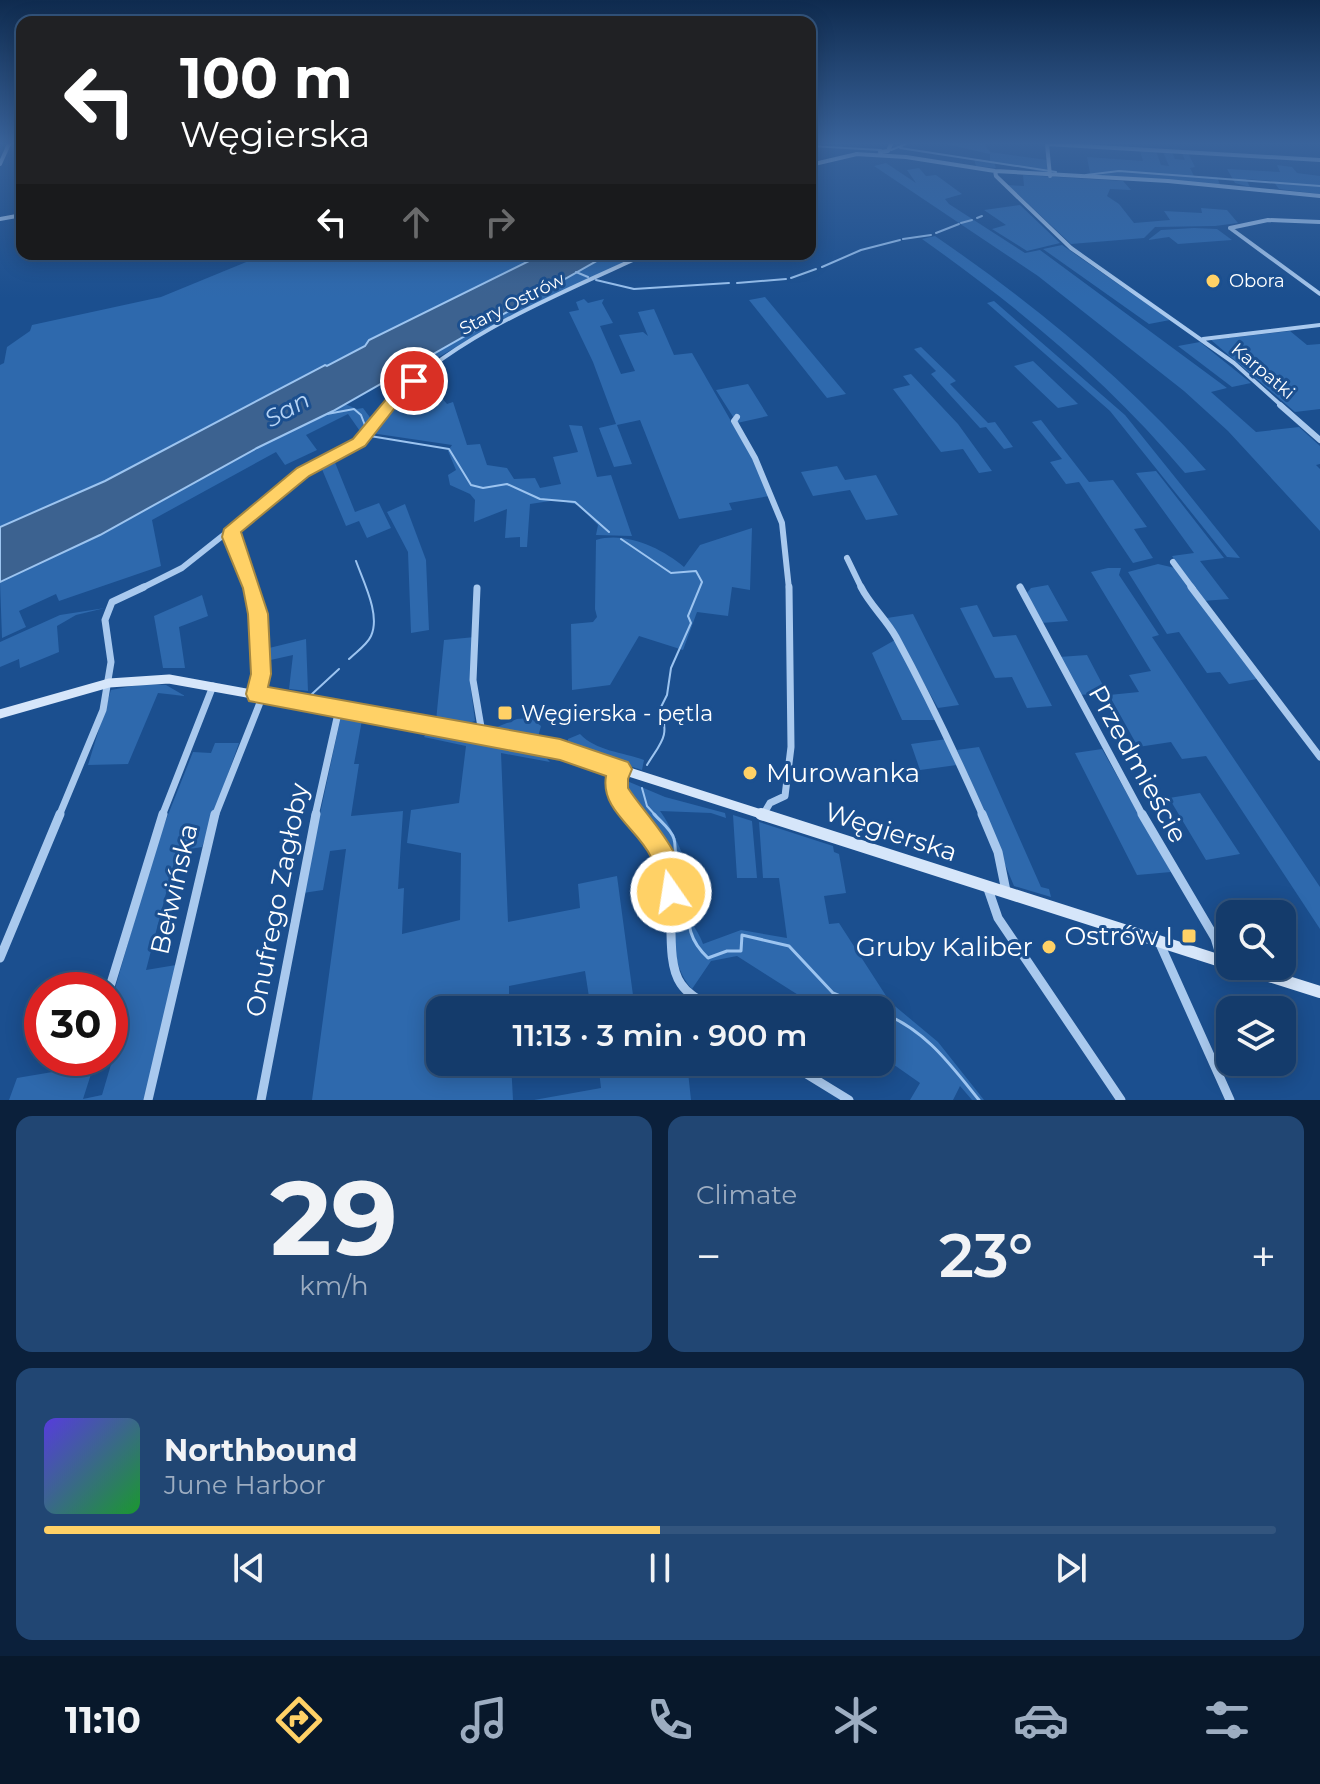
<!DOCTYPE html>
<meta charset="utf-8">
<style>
body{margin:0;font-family:Montserrat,sans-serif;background:#214673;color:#f1f3f6;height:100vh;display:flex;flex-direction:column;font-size:30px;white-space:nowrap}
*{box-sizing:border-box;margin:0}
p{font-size:26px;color:#9dadc1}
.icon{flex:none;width:44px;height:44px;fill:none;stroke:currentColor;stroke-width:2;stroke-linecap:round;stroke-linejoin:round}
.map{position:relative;height:1100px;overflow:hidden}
.panel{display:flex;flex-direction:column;gap:16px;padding:16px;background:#0b203b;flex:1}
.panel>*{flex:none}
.top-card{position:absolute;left:16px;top:16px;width:800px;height:244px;border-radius:16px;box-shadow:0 4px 20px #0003,0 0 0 2px #33557e;background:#202124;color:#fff;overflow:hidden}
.tools{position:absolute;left:1216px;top:900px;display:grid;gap:16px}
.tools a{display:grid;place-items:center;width:80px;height:80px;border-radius:16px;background:#143b6b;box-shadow:0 4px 20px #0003,0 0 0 2px #33557e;font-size:40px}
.speed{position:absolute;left:24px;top:972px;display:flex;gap:16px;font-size:40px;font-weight:700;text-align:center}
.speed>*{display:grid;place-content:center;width:104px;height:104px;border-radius:50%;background:#143b6b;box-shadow:0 4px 20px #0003,0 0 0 2px #33557e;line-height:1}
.speed .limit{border:12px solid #d22;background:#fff;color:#111}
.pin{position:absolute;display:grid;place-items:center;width:68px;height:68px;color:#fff;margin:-34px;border:4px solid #fff;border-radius:50%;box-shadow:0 2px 8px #0007}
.me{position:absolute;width:88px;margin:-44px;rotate:347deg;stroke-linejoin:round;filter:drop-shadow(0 0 6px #0008)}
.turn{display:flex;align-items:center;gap:28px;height:168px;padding:0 32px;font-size:36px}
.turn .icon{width:104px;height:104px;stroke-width:2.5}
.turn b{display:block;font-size:56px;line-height:68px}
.lanes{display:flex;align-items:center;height:76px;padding:0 32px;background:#0003;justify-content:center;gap:40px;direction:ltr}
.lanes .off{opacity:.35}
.big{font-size:60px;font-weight:600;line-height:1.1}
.panel .card{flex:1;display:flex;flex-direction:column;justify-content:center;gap:12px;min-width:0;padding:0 28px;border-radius:16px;background:#214673}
.panel .dial{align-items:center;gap:0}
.dial b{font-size:104px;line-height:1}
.song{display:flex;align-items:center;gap:24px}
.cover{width:96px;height:96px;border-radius:12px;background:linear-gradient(135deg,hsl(250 70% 55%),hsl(130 70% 35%))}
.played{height:8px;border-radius:4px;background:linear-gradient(90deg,#ffd166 50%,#33557e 50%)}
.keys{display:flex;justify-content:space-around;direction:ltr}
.heat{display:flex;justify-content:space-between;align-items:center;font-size:44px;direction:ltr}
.panel .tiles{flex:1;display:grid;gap:16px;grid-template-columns:1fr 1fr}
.card:last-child{grid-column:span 2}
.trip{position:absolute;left:426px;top:996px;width:468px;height:80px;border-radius:16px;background:#143b6b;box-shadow:0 4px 20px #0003,0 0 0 2px #33557e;font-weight:600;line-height:80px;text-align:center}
.dock{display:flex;height:128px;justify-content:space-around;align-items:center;background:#08182b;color:#9dadc1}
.dock .icon{width:56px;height:56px}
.dock .selected{color:#ffd166}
.dock b{font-size:36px;color:#f1f3f6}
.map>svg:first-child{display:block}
.green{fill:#2e69ad}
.water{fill:#3c6290;stroke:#9cc4f0;stroke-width:2}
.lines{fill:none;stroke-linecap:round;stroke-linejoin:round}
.stream-far1{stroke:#9cc4f0;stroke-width:2}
.stream{stroke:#9cc4f0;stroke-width:3}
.minor-far3{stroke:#a9c9ee;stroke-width:4}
.minor-far2{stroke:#a9c9ee;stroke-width:6}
.minor-far1{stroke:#a9c9ee;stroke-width:7}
.minor{stroke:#a9c9ee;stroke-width:9}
.secondary-far1{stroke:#d6e6fa;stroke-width:9}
.secondary{stroke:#d6e6fa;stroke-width:12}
.route{fill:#ffd166;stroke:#a68842;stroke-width:2}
.poi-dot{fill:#ffd166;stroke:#1b4f8f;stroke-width:3}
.labels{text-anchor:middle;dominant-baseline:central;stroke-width:6;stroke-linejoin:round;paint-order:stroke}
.far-poi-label{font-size:18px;fill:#fff;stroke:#1b4f8f;text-anchor:start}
.far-street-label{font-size:18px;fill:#fff;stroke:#1b4f8f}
.poi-label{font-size:22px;fill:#fff;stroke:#1b4f8f;text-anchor:start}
.water-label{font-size:24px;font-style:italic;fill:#b5d3f5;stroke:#1b4f8f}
.near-street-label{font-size:26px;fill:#fff;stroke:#1b4f8f}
.near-poi-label{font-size:26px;fill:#fff;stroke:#1b4f8f;text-anchor:end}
</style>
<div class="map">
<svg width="1320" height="1100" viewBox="0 0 1320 1100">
<rect width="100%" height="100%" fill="#1b4f8f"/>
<path class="green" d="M946 144H984L990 152 1047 160V173L994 162 996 168 976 166 974 159 990 161V154Z
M1140 151H1156L1161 165 1169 166 1163 152H1172L1175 159 1185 160 1182 153H1188L1195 167 1190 168 1194 176 1217 177 1221 187 1173 180 1068 175 1051 172 1080 176 1090 173 1087 157 1143 161Z
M886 163 916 183 907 170 919 168 926 176 936 175 962 194 945 199 949 204 1025 253 1040 250 1227 388 1211 392 1256 432 1299 427 1320 446V464L1316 465 1320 469V531L1228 431 1184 391 1038 276 874 166Z
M1277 165 1292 167 1297 173 1320 176V194L1279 189 1273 181 1246 179 1250 187 1235 183 1227 169 1280 172Z
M1023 175 1123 181 1131 190 1110 189 1107 196 1119 204 1134 223 1170 220 1164 211 1202 213 1201 208 1227 210 1238 223 1215 226 1155 227 1144 238 1071 244 1008 185 1024 186Z
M1020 205 1060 243 1027 251 992 229 1006 225 984 210Z
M1194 228 1217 229 1232 240 1178 244 1169 237 1148 240 1161 230Z
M935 236C1034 304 1127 380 1206 470L1185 473C1109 382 1018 307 922 239Z
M1062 245 1170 320 1149 324 1043 249Z
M266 254H543L369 340 365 345 327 366 324 365 105 481 0 527V365L4 363 7 347 30 331 32 325 161 297Z
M609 254H642L477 335 418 369 411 368 452 341Z
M765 297 846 394 827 398 749 300Z
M584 299 588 303 604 299 602 303 613 323 600 326 621 374 635 371 619 335 643 332 648 336 638 312 654 309 674 355 692 353 755 463 769 496 729 503 732 510 679 519 640 420 617 425 632 464 614 467 599 428 616 424 593 362 569 312 579 310 576 302Z
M994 301 1125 415 1240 558 1227 557 1110 411 987 303Z
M1290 331 1307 345 1320 344V409L1295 412 1211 340Z
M1200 342 1251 383 1232 387 1178 346Z
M921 347 956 381 950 384 988 423 995 422 1013 447 1004 449 986 427 980 428 931 374 936 371 914 349Z
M1033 361 1074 400 1078 404 1058 408 1014 366Z
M911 374 958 424 992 471 979 473 963 449 941 452 893 389 910 385 903 376Z
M416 382 429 383 447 404 453 402 467 445 480 444 487 465 507 468 514 479 535 478 540 488 561 484 553 457 578 452 569 425 582 426 597 477 611 475 632 536 596 535 598 525 578 505 570 503 557 500 530 504 527 547H520V537L505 538 507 509 474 522 475 500 470 494 450 485 448 475 456 470 448 451 452 445 371 433 395 401Z
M748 384 768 416 737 423 716 390Z
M345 404 357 409 363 408 372 420 362 434 348 414 306 435 317 450 285 465 276 452 152 520 161 566 59 601 56 594 19 611 26 627 2 638 0 582 100 535 257 448Z
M1041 420 1089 482 1113 480 1147 527 1134 529 1153 558 1133 563 1079 482 1066 484 1050 462 1062 459 1032 422Z
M334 460 355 512 379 503 391 528 367 538 359 521 346 526 321 467Z
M837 466 845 480 876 475 898 515 866 520 850 490 813 496 801 472Z
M1156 471 1224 558 1200 561 1229 599 1203 601 1172 556 1194 553 1136 473Z
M405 504 426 560 429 630 411 633 408 552 387 512Z
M752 528 750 590 732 587 728 616 697 612 683 650 639 636 610 685 572 690 571 624 593 622 597 617 595 609 596 540C625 531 662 548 684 567L700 545Z
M1158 564 1175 568 1257 679 1229 684 1220 672 1207 673 1179 632 1167 634 1128 572Z
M1108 568H1121L1119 575 1159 635 1152 637 1320 887V929L1206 756 1182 759 1171 742 1138 747 1109 695 1139 692 1129 675 1151 671 1091 572Z
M1048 585 1068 621 1041 623 1027 593 1031 588Z
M202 595 208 616 179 627 185 668H163L154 616Z
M977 605 993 637 1016 635 1052 706 1027 708 1012 677 995 678 960 608Z
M105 608 76 615 57 626 59 652 20 668 19 659 0 667V642L60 615Z
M913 614 959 705 938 708 887 618Z
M475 637 470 683 475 721 460 726 436 721 444 640Z
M306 639 308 691 289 689 293 655 266 661 265 649Z
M895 640 939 720H902L872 653Z
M1087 655 1107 693 1079 695 1059 657Z
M143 684 166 685 185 696 158 693 128 764 88 765 111 690Z
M341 716 362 720 354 764H359L351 816 403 811 398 889 404 888 402 934 460 920 461 853 407 843 411 810 459 803 466 746 424 737 427 732 542 753 550 762 501 753 508 922 580 908 578 884 617 876 635 1010H591L585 971 509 986V1010H440V1062H511L513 1100H312L346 849 330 851 323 890 303 893Z
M530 718 541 726 538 737 492 729 517 719Z
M580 734C596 751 622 752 644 760L642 770 568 747V739Z
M947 739 957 765 920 770 911 744Z
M215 743H239L202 847 177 851 146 970 176 965 145 1100H9L17 1078 82 1067 91 1074 83 1099 102 1095 112 1061 110 1006 156 845 193 752 211 753Z
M979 747 1041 887 1049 889 1051 897 1014 886 957 750Z
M1102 749 1171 872 1137 875 1075 753Z
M627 781 665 797 725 813 726 818 711 813 660 811C670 823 697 882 695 897 694 905 689 913 692 922 695 929 700 935 703 944L741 930 787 938 779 878H763L759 822 833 846 834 852 839 854 846 893 824 896 829 924 839 923 890 1002 938 1042 984 1100H972L960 1086 953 1100H910L920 1083 880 1055V1010H822L737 956 711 961 692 989C661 954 682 908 672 867 666 841 641 820 626 799L623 791Z
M1200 793 1240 854 1206 860 1169 798Z
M733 815 752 821 757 878H737Z
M598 1062H687L691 1100H534L601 1088Z"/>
<path class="water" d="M543 254H609L333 411 257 448 100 535 0 582V527L105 481 325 365 327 366 365 346 369 340Z"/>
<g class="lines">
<path class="stream-far1" d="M810 146 881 150
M900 148 1056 172
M891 150 906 144
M1086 175 1119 171 1320 186
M977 218 982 216
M961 223 972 220
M936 233 959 224
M903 239 931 235
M822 267 861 250 900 240
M576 272 588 277
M791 278 816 269
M596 280 634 289 729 283
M737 283 786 279
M392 407 412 387
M327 414 354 409 361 415 366 428
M371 435 388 412
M370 436 449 449 471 485 483 488 507 484 540 499 575 502 609 532
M355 448 367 440
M341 456 348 452
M621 539 671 573 696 571 702 582 688 616 691 623 671 668 667 695 660 709C671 737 660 743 647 765
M349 659C356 652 367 645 371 636 381 615 363 581 356 561
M312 694 339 669
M642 788 647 806 656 816"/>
<path class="stream" d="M654 814C660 821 672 830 674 839 676 845 674 851 677 858 679 864 684 869 685 875 694 909 678 930 708 958L727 951H741L742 935 789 946 833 993 873 1010
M880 1012C925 1029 950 1064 979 1100"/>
<path class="minor-far3" d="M1047 144 1320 160
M1047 144 1050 176
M880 152 888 151 891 144
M856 154 906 157 995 171 1168 181 1320 196
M0 164 9 144
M810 165 857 154
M995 171 996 176 1071 248 1234 363 1283 407
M0 219 22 215
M1230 228 1320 294
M1230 228 1268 220 1320 222
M1203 339 1320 325
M388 407C445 339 566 291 646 254"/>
<path class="minor-far2" d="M1280 405 1320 440
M737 417 734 421 755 458 782 523 789 589
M232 531 250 589
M847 558 862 589
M1173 562 1193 589
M140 589 182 568 303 472 359 442 390 405"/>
<path class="minor-far1" d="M249 587C260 621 265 659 256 694
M861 587C870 605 886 619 896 637 928 696 956 755 983 816
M1020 587 1143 816
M1191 587 1320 757
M477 588 473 680 481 727 478 734
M620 769 619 792 634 816
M763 815 770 803 785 796 791 747 789 587
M59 816 103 710 111 662 105 620 112 602 144 587
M162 816 213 686
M215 816 263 695
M315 816 339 709"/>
<path class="minor" d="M632 814C643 827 656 838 663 854 679 893 662 958 681 984 689 996 704 1002 716 1010
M982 814 998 852 1006 891
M1142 814 1215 938 1222 961
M987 886 998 918 1121 1100
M1160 944 1230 1100
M0 958 60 814
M109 990 163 814
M787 1062 849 1100
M148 1100 215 814
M261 1100 316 814"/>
<path class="secondary-far1" d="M0 714 109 683 169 679 560 750 767 816"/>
<path class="secondary" d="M761 814 1230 964
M1237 966 1320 992"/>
</g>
<linearGradient id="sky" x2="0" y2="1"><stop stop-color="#0f2b4f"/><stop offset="0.48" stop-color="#39639b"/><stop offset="1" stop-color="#39639b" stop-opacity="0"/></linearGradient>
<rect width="1320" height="298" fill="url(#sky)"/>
<path class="route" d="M414 376 422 381 420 384 398 404 365 446 309 476 241 532 268 614 271 674 268 687 560 739 628 762 632 769 628 779V788C647 818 696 861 680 901L671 904 662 901C656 887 657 871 651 857 638 829 600 810 606 776L560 760 249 701 246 694 251 674 248 614 243 588 222 537 224 529 297 468 353 439 388 397Z"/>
<g class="poi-dot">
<circle cx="1213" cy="281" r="8"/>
<rect x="497" y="705" width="16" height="16" rx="4"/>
<circle cx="750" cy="773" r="8"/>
<rect x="1181" y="928" width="16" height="16" rx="4"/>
<circle cx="1049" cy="947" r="8"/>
</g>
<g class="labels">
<g class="far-poi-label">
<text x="1229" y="281">Obora</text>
</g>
<g class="far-street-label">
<text transform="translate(512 304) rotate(-27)">Stary Ostrów</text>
<text transform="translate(1263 371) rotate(40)">Karpatki</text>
</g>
<g class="poi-label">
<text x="521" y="713">Węgierska - pętla</text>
</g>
<g class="water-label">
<text transform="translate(287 409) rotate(-29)">San</text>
</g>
<g class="near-street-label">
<text transform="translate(1138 764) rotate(61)">Przedmieście</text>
<text transform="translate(891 832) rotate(18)">Węgierska</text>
<text transform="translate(174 889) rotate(-77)">Bełwińska</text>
<text transform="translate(277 900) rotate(-79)">Onufrego Zagłoby</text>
</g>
<g class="near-poi-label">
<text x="766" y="773" text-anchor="start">Murowanka</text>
<text x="1173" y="936">Ostrów I</text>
<text x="1033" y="947">Gruby Kaliber</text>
</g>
</g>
</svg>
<div class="tools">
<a><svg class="icon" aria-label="search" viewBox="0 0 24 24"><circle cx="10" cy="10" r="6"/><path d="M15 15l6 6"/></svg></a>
<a><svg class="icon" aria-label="layers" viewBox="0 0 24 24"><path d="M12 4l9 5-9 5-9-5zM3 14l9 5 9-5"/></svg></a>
</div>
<div class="speed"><div class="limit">30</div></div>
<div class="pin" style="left:414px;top:381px;background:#d93025"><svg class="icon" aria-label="arrive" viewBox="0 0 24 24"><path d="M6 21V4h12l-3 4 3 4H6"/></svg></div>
<svg class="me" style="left:671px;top:892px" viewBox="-20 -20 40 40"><circle r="17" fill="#ffd166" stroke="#fff" stroke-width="3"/><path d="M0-11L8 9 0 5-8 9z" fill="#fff"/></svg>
<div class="trip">11:13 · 3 min · 900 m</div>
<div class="top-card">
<div class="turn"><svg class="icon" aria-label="left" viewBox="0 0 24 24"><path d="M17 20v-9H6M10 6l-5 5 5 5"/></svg><div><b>100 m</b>Węgierska</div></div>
<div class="lanes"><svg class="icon" aria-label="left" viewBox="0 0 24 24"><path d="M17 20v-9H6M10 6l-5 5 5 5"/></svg><svg class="icon off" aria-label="ahead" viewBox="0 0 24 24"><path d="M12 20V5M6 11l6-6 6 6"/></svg><svg class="icon off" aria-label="right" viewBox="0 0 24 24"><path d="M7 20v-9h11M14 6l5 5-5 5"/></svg></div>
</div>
</div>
<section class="panel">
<div class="tiles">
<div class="card dial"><b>29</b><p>km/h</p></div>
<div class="card"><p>Climate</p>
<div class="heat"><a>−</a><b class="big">23°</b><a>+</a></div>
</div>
<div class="card">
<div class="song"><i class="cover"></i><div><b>Northbound</b><p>June Harbor</p></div></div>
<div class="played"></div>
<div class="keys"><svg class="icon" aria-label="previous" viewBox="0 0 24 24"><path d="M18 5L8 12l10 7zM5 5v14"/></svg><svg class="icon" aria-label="pause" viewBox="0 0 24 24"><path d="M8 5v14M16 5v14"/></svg><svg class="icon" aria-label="next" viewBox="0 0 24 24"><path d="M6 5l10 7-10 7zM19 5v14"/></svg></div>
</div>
</div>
</section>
<nav class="dock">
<b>11:10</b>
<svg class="icon selected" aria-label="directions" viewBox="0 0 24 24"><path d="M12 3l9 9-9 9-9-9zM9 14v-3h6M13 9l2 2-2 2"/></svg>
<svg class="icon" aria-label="music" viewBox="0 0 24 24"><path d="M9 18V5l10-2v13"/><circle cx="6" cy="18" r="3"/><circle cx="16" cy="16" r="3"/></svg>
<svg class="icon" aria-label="phone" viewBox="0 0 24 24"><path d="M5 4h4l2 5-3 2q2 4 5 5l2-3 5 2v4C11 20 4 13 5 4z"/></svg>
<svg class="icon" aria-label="climate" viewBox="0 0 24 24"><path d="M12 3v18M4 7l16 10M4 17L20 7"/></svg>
<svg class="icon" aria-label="car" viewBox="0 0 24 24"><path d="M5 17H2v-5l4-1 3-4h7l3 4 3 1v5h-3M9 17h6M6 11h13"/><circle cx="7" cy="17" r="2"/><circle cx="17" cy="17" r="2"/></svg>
<svg class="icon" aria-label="filters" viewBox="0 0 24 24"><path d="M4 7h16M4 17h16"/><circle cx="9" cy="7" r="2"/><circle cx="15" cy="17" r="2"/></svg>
</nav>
